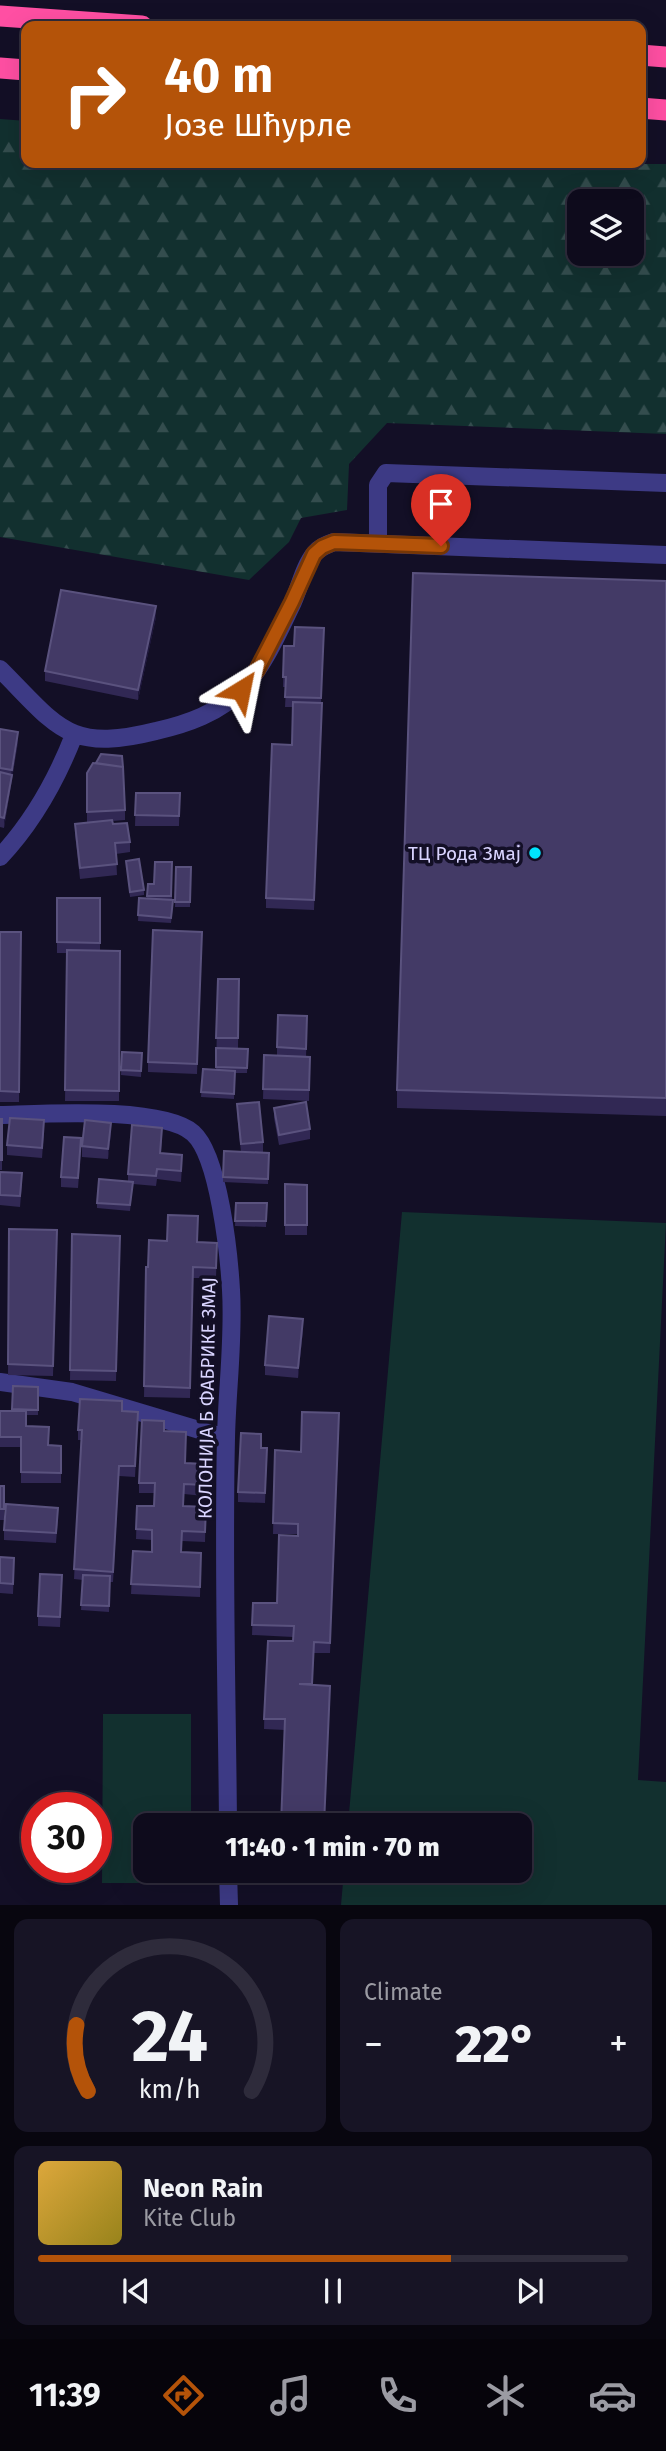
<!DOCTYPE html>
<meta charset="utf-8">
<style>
body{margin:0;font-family:"Fira Sans",sans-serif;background:#171425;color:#f1f3f6;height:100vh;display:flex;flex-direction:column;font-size:26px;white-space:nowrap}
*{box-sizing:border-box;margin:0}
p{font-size:23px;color:#9b9ba3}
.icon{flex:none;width:38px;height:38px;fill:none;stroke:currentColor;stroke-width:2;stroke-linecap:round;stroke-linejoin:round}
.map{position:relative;height:1905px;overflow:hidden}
.details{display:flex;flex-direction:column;gap:14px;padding:14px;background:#08060f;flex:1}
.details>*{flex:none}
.banner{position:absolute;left:21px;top:21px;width:625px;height:147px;border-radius:14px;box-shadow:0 7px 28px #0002,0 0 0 2px #2e2b3b;background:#b45309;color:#fff;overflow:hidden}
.fabs{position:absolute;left:567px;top:189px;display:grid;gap:14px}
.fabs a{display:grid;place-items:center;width:77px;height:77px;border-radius:14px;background:#0e0b1c;box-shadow:0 7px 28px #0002,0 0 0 2px #2e2b3b;font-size:35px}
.speed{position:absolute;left:21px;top:1792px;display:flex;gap:14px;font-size:35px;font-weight:700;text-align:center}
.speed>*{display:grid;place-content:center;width:91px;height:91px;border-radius:50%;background:#0e0b1c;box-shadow:0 7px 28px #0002,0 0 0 2px #2e2b3b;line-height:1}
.speed .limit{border:10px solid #d22;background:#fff;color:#111}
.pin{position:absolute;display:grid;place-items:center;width:60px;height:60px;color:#fff;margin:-72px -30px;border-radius:50% 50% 50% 0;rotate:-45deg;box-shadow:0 0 7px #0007}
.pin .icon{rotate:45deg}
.me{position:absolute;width:77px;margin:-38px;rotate:35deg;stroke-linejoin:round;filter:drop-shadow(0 0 5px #0008)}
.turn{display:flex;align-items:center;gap:24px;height:147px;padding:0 28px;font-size:32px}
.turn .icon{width:91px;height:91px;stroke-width:2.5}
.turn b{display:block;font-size:49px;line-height:60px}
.big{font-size:52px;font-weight:800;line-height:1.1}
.details .tile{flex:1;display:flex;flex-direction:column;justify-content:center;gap:10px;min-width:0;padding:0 24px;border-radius:14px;background:#171425}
.details .dial{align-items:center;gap:0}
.dial svg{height:182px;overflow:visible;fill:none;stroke:#2e2b3b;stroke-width:7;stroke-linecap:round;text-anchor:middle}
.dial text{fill:#f1f3f6;stroke:none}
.song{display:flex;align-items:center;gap:21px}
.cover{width:84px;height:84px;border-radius:10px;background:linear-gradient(135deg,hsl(40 70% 55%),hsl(50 70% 35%))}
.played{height:7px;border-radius:4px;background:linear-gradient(90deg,#b45309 70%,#2e2b3b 70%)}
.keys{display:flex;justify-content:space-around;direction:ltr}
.heat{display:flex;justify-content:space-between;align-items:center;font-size:38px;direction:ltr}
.details .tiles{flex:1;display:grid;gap:14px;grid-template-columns:1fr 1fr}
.tile:last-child{grid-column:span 2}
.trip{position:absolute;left:133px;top:1813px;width:399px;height:70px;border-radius:14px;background:#0e0b1c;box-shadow:0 7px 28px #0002,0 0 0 2px #2e2b3b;font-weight:800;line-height:70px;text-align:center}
.tabs{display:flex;height:112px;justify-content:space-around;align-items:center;background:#06040b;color:#9b9ba3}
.tabs .icon{width:49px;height:49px}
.tabs .active{color:#b45309}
.tabs b{font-size:32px;color:#f1f3f6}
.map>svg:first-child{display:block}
.grass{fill:#12302f}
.forest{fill:url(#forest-firs);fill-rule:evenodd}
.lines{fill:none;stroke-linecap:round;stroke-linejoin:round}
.minor{stroke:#3d3a85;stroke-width:18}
.highway{stroke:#ff4fa3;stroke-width:21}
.wall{fill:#312854}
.shaded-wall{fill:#1d163a}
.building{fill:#433a66;stroke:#5a527e;stroke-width:2}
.route-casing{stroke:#753606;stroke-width:18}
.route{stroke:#b45309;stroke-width:12}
.poi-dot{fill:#00e5ff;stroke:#130f26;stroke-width:2.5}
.labels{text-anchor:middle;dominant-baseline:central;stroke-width:7;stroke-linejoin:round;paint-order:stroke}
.poi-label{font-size:19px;fill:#d9d4ff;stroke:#130f26;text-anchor:end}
.street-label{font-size:19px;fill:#d9d4ff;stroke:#130f26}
</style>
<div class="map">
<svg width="666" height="1905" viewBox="0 0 666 1905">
<defs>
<pattern id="forest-firs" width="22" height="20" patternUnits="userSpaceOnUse" patternTransform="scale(1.75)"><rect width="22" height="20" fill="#12302f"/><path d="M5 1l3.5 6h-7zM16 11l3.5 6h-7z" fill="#344d4e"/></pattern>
</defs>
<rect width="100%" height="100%" fill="#130f26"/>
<path class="grass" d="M402 1212 666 1223 638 1780 666 1782V1905H341L344 1871H520V1825H348Z
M103 1714H191V1825H145V1871H190V1883H102Z"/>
<path class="forest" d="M0 119 26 121V163L666 164V434L387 423 349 464 347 510 301 518 289 542 249 580 0 537ZM579 201H632V254H579Z"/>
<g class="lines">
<path class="minor" d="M378 543V485L386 473 666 483
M0 669C58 727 68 753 156 731 187 724 219 713 242 689 264 666 279 631 293 602 300 586 304 566 315 553 320 547 326 545 334 542L666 555
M0 857C34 821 56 781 74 735
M0 1115C42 1114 162 1106 193 1133 219 1156 229 1255 231 1290 234 1339 227 1389 226 1438 223 1567 227 1696 228 1825
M0 1382 72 1392 226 1438
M228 1871 229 1905"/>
<path class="highway" d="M0 16 142 26
M640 55 666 57
M0 68 26 70
M640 108 666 110"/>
</g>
<path class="wall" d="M666 581V1116L397 1108V1090Z
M156 617 138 700 45 681V671Z
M324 628 321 703 322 714 314 910 266 908V898L292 745 293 707H285L286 687H283L284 646H294Z
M0 729 18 742 4 828 0 827Z
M87 773 125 810V820L112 821 113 824 130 842V852L116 854 117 875 80 879 75 834V824L87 822Z
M136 793H180L179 826H135Z
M126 861 144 890V895L130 897Z
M172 862V900L173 905 171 923 138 921 139 898H147L148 884H154Z
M176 867H191L190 907H175Z
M57 898H100V951H120L119 1101H65L67 953H57Z
M0 932H21L19 1102H0Z
M202 932 197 1074 148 1072V1062Z
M218 979H239L238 1048 248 1049 247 1073H235L234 1099 201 1097 203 1069 216 1070Z
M307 1026 306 1057H310L309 1101 263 1099 264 1055H277V1047Z
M122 1052 142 1053 141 1077 121 1075Z
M237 1104 263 1142V1152H259L269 1153 268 1184 223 1182 224 1151 241 1152 237 1114Z
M274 1108 310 1129V1139L279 1145 274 1118Z
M0 1119H2V1170H0Z
M44 1131 42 1158 7 1155V1145Z
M111 1133 108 1159 82 1157V1146Z
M162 1138 161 1153 182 1165 181 1182 157 1179 156 1186 133 1184 130 1211 97 1208V1203L128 1181V1174Z
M81 1148 78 1188 61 1187V1177Z
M0 1172 22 1183 20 1207 0 1205Z
M285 1184 307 1185V1235H285Z
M236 1203H267L266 1227 235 1226Z
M9 1229 57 1230 53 1376 8 1375Z
M72 1234 120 1236 116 1381 70 1380Z
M197 1242 217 1243 216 1278H193L190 1398 144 1397 146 1267H148Z
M303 1330 298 1378 265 1375V1365Z
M13 1386 38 1387V1415H26V1426L49 1445 61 1446V1483H21V1447H0V1411H12Z
M122 1411 138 1423 135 1477 119 1476 113 1582H110L109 1612 81 1610 83 1580 74 1579 81 1440H78V1430Z
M339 1423 330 1653H314L312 1685 285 1730 264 1729 265 1683 293 1641V1637L252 1635 253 1603H277L298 1534H273L275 1450 301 1452Z
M164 1431 185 1463 204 1464V1496L184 1494V1506L206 1507 205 1542 182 1541V1552L201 1553 200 1597 131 1594 133 1551 152 1552V1540L136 1539 137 1506H154V1493H139V1483Z
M261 1448 267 1458 265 1503 238 1502V1492Z
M0 1486H4V1520H0Z
M58 1518 56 1543 4 1540V1530Z
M0 1557 14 1568 13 1594 0 1593Z
M62 1585 60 1627 38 1626V1616Z
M279 1871H323V1879L279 1877Z"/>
<path class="shaded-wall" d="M156 606V617L138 700V690Z
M18 732V742L4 828V818Z
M111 1123V1133L108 1159V1149Z
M303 1319V1330L298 1378V1368Z"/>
<path class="building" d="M413 573 666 581V1098L397 1090Z
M61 590 156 606 138 690 45 671Z
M295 627 324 628 321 698 285 697 286 677H283L284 646H294Z
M293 702 322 703 314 900 266 898 272 744 292 745Z
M0 729 18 732 12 770 0 768Z
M101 754 122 756 123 767 96 763Z
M93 763 123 767 125 810 87 812V773Z
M0 772 12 775 4 818 0 817Z
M136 793H180L179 816 135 815Z
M112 820 113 824 127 823 130 842 115 843 117 864 80 868 75 824Z
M139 859 144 890 130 892 126 861Z
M155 862H172L171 896H147L148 884H154Z
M176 867H191L190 902H175Z
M57 898H100V943L57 942Z
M139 898 173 900 171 918 138 915Z
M153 930 202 932 197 1064 148 1062Z
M0 932H21L19 1092 0 1091Z
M67 950 120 951 119 1091 65 1090Z
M218 979H239L238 1038H216Z
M278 1015 307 1016 306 1049 277 1047Z
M216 1048 248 1049 247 1068 216 1067Z
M122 1052 142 1053 141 1071 121 1070Z
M264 1055 310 1057 309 1090 263 1089Z
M203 1069 235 1071 234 1094 201 1092Z
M259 1102 263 1142 241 1144 237 1104Z
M306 1102 310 1129 279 1135 274 1108Z
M10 1118 44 1120 42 1148 7 1145Z
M0 1119H2V1160H0Z
M85 1120 111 1123 108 1149 82 1146Z
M132 1125 162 1128 160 1153 182 1155 181 1171 157 1169 156 1176 128 1174Z
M64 1137 81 1138 78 1178 61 1177Z
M224 1151 269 1153 268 1179 223 1177Z
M0 1172 22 1173 20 1196 0 1195Z
M99 1179 133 1182 130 1205 97 1203Z
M285 1184 307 1185V1225H285Z
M236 1203H267L266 1221H235Z
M168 1215 198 1216 197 1242 217 1243 216 1268 193 1267 190 1388 144 1386 146 1267H148L149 1240 167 1241Z
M9 1229 57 1230 53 1366 8 1364Z
M72 1234 120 1236 116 1371 70 1370Z
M269 1316 303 1319 298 1368 265 1365Z
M13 1386 38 1387V1410L12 1409Z
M80 1399 122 1401V1411L138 1412 135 1466H119L113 1572 74 1569 82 1430H78Z
M0 1411H26V1426L49 1427 48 1445 61 1446V1473L21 1472V1437H0Z
M302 1412 339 1413 330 1643 314 1642 312 1684H299L330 1686 324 1825H281L285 1719H264L268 1641H293L294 1626 252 1625 253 1603H277L279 1535 298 1536V1524L273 1523 275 1450 301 1452Z
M142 1420 164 1421V1431L186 1432 185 1463 204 1464V1485L184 1484 183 1506 206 1507 205 1532 182 1531 181 1552 201 1553 200 1587 131 1584 133 1551 152 1552V1530L136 1529 137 1506H154L155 1483H139Z
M241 1433 261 1434V1448H267L265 1493 238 1492Z
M0 1486H4V1509H0Z
M6 1504 58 1508 56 1533 4 1530Z
M0 1557 14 1558 13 1584 0 1583Z
M40 1574 62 1575 60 1617 38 1616Z
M83 1575 110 1576 109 1606 81 1605Z"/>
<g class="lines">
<defs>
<path id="route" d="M241 690 257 670 292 602 314 554 322 547 334 542 441 546"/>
</defs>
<use href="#route" class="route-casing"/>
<use href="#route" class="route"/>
</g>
<circle class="poi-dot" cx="535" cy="853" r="7"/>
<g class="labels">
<g class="poi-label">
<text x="521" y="853">ТЦ Рода Змај</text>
</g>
<g class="street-label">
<text transform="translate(207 1398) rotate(-89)">КОЛОНИЈА Б ФАБРИКЕ ЗМАЈ</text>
</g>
</g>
</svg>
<div class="fabs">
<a><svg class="icon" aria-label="layers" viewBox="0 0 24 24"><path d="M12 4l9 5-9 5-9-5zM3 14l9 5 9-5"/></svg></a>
</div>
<div class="speed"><div class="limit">30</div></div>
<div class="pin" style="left:441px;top:546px;background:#d93025"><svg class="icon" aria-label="arrive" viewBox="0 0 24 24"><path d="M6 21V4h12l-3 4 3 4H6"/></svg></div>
<svg class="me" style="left:241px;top:690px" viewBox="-20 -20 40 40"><path d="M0-17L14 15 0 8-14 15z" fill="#b45309" stroke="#fff" stroke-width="4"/></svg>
<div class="trip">11:40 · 1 min · 70 m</div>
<div class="banner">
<div class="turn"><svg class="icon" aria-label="right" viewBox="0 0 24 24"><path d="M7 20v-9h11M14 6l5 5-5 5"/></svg><div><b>40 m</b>Јозе Шћурле</div></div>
</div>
</div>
<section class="details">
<div class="tiles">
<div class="tile dial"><svg viewBox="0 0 100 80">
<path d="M14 69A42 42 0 1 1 86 69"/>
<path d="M14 69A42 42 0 0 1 9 40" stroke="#b45309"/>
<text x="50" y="56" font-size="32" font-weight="700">24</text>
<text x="50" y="72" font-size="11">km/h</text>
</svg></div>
<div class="tile"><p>Climate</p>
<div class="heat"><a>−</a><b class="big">22°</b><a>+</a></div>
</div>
<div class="tile">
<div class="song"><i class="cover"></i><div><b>Neon Rain</b><p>Kite Club</p></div></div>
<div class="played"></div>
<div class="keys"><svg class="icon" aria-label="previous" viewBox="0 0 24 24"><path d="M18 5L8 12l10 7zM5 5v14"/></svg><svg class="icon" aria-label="pause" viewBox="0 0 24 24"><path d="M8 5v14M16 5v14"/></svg><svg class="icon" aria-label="next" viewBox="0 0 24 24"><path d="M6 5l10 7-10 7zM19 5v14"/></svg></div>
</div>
</div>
</section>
<nav class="tabs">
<b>11:39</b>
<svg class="icon active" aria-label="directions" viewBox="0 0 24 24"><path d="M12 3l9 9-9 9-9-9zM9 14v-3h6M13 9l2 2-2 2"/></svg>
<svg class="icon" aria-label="music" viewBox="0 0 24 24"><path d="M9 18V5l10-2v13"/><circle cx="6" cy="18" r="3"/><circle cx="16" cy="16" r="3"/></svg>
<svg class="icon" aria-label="phone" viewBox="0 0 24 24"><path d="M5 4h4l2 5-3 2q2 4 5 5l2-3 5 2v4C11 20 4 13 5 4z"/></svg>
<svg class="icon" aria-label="climate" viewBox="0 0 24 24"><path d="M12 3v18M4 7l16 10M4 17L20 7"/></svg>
<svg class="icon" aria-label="car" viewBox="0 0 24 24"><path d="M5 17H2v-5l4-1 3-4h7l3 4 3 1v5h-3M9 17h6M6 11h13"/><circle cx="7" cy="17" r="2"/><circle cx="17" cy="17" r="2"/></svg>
</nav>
